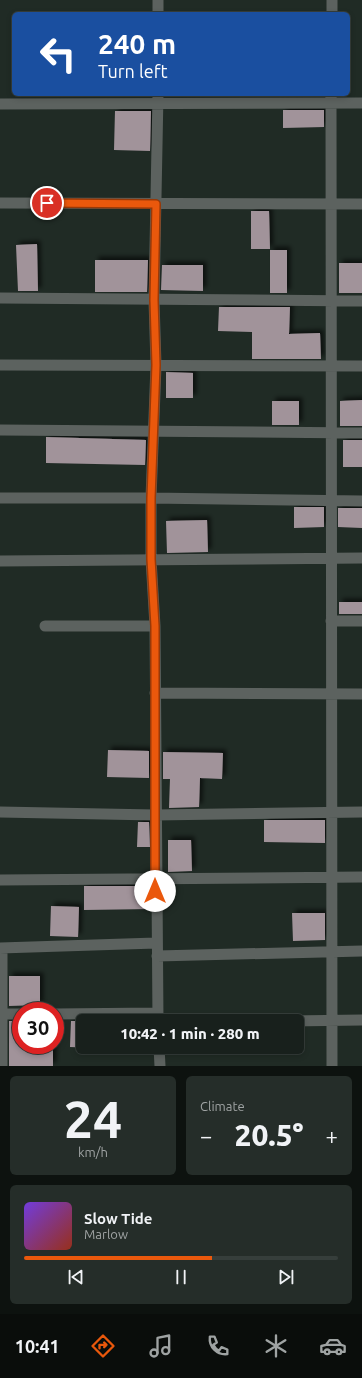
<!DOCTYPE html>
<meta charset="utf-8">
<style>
body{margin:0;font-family:Ubuntu,sans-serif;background:#252d29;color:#f1f3f6;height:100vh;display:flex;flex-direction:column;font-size:15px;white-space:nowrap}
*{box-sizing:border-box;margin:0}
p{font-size:13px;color:#9fa3a3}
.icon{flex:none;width:22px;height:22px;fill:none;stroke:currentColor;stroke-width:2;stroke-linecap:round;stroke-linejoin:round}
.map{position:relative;height:1066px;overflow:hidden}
.panel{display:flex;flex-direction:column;gap:10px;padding:10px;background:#0d120f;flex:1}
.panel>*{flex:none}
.hud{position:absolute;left:12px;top:12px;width:338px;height:84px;border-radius:6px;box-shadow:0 2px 6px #0003,0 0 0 1px #363e3b;background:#1a4fa0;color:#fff;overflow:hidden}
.speed{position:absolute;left:12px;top:1002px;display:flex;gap:8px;font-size:20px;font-weight:700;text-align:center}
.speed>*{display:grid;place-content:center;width:52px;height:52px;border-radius:50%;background:#18201c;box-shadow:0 2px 6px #0003,0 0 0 1px #363e3b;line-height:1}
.speed .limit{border:6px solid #d22;background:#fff;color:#111}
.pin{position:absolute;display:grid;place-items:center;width:34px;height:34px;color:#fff;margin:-17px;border:2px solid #fff;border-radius:50%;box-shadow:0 1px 4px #0007}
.me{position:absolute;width:44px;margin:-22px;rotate:0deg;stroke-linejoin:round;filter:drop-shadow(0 0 3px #0008)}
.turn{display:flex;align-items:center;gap:14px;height:84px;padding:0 20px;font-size:18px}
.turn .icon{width:52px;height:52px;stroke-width:2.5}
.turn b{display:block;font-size:28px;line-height:34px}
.big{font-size:30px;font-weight:800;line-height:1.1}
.panel .widget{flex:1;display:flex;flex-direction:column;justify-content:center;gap:6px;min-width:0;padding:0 14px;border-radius:6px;background:#252d29}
.panel .dial{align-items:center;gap:0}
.dial b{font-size:52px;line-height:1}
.song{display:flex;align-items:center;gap:12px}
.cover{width:48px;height:48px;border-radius:6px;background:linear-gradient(135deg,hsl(260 70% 55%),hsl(10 70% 35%))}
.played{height:4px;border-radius:2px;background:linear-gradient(90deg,#ea580c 60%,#363e3b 60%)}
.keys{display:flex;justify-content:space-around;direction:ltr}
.heat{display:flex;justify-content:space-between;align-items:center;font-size:22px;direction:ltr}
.panel .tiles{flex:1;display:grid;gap:10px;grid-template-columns:1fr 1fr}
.widget:last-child{grid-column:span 2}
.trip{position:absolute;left:76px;top:1014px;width:228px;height:40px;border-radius:6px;background:#18201c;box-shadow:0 2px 6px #0003,0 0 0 1px #363e3b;font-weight:800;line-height:40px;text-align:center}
.dock{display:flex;height:64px;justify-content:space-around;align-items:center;background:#0a0d0b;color:#9fa3a3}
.dock .icon{width:28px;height:28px}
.dock .on{color:#ea580c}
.dock b{font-size:18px;color:#f1f3f6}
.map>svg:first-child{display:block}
.building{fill:#a1939a;filter:url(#shadow)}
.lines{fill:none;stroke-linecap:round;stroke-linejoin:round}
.minor{stroke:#5c625f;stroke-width:11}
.route-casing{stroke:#983908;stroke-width:10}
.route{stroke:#ea580c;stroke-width:7}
</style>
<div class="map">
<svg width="362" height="1066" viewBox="0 0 362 1066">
<defs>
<filter id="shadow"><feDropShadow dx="3.5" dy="-3.5" stdDeviation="2" flood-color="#0009"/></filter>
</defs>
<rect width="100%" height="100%" fill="#202b25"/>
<path class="building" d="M283 110H324V127L283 128Z
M115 111H151L150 151 114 150Z
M251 211H269L270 249H251Z
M37 244 38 291H18L16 245Z
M270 250H287V293H270Z
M95 260H148L147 292H95Z
M339 263H362V293H339Z
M162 265H203V291L161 290Z
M219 307H290L289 334 320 333 321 359H252V332L218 331Z
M166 372 193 373V398H166Z
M362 400V426H340V401Z
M272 401H299V425H272Z
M46 437 146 440 145 465 46 463Z
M343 440H362V467H343Z
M294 507H324V527L294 528Z
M338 508H362V528L338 527Z
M207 520 208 552 167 553 166 521Z
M339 602H362V614H339Z
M108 750 149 751V778L107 777Z
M163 752 223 753 222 779 200 778 199 807 169 808 170 779H163Z
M264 820H325V843L264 842Z
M138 822H149L150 847H137Z
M168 840H191L192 871 168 872Z
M84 886H150V909L84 910Z
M51 906 79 907 78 937 50 936Z
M292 913H325V940L293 941Z
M9 976H40V1005L9 1006Z
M9 1021H21V1045H53V1066H9Z
M71 1021H94H83V1047L94 1048 70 1047Z"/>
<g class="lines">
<path class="minor" d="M158 0V14
M332 14V0
M331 94 332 1066
M0 104 362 103
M0 203 362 204
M0 298 362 301
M0 365 362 366
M0 430 362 433
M0 498H151L362 501
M0 561 362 558
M331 621H362
M45 626H155
M155 693 362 694
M0 812 155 815 362 812
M0 880 362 877
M0 948 156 943
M2 948V1066
M157 956 362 951
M0 1014H21
M55 1014 157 1013
M158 1021 155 626 151 559V498L156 365 154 300 158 94
M289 1021 362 1020
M159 1047 160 1066"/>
</g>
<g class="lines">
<defs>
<path id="route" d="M47 203 156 204 154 300 156 365 151 498V559L155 626V891"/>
</defs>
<use href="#route" class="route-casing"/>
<use href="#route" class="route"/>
</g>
</svg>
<div class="speed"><div class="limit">30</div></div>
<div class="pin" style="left:47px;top:203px;background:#d93025"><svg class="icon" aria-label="arrive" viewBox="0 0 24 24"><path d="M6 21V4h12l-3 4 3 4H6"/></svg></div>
<svg class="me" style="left:155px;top:891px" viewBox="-20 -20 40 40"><circle r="19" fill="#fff"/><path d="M0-13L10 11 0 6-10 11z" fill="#ea580c"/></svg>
<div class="trip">10:42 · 1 min · 280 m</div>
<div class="hud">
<div class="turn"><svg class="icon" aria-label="left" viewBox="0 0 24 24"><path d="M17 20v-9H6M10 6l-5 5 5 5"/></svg><div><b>240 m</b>Turn left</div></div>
</div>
</div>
<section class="panel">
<div class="tiles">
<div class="widget dial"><b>24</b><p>km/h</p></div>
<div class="widget"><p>Climate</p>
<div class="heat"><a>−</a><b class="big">20.5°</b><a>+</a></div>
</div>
<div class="widget">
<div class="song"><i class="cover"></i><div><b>Slow Tide</b><p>Marlow</p></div></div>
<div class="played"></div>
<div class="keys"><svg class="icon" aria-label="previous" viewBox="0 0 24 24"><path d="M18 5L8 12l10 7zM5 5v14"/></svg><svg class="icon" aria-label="pause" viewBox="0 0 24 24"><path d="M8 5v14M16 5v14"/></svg><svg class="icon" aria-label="next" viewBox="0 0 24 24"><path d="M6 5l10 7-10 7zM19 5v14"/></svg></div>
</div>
</div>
</section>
<nav class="dock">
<b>10:41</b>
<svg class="icon on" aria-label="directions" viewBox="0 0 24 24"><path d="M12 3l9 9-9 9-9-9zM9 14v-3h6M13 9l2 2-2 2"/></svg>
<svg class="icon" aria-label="music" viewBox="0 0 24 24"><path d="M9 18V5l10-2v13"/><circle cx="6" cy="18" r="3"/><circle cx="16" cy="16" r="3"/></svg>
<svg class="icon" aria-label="phone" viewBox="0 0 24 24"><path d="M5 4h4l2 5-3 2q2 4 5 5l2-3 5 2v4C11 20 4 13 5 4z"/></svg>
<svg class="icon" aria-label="climate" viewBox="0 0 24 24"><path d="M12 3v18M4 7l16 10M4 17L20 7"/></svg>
<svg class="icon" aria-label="car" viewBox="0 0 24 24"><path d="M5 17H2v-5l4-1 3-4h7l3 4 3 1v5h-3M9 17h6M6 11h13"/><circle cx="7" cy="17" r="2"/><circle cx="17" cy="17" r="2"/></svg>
</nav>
